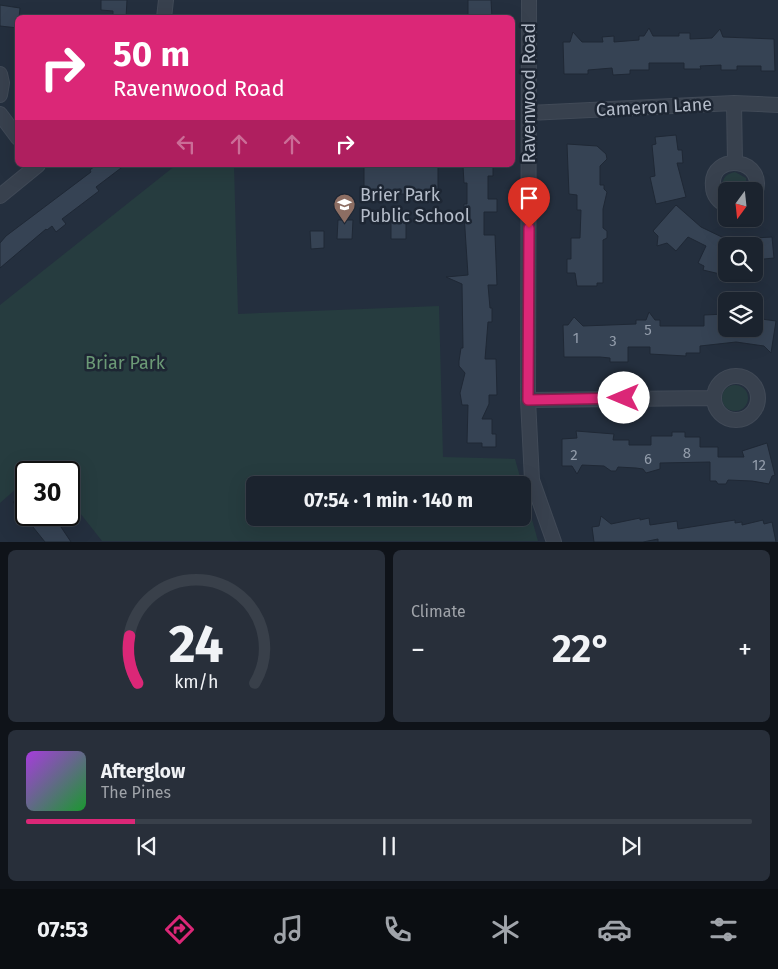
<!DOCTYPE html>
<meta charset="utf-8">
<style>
body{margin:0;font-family:"Fira Sans",sans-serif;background:#282f3a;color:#f1f3f6;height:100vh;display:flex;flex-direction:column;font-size:19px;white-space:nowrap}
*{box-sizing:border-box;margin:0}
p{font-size:16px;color:#a0a4aa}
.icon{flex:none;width:28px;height:28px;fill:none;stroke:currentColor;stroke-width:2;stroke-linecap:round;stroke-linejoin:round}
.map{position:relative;height:542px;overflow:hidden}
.panel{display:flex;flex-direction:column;gap:8px;padding:8px;background:#0f1319;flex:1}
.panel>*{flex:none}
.top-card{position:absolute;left:15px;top:15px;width:500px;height:152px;border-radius:8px;box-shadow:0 5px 20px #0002,0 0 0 1px #39404a;background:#db2777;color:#fff;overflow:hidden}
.needle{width:32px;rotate:195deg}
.controls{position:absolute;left:718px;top:182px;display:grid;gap:10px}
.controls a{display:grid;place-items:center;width:45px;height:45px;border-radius:8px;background:#1b232e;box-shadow:0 5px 20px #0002,0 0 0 1px #39404a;font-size:25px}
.speed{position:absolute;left:15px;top:461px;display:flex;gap:10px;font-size:25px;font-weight:700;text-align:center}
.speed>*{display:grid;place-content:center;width:65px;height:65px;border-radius:50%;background:#1b232e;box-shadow:0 5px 20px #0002,0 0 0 1px #39404a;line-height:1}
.speed .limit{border:2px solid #111;border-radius:8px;background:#fff;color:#111}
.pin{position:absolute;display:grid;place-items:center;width:42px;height:42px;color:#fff;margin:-51px -21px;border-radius:50% 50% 50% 0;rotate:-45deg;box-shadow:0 0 5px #0007}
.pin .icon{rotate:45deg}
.me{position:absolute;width:55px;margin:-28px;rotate:270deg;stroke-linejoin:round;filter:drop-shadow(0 0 4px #0008)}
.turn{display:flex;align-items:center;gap:18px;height:105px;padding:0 15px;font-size:22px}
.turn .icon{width:65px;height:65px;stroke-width:2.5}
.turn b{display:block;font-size:35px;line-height:42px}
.lanes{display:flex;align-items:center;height:48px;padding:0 15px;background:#0003;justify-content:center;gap:25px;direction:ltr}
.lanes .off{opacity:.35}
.big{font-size:38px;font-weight:700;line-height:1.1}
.panel .tile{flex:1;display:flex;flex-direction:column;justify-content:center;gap:8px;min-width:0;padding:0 18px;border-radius:8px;background:#282f3a}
.panel .dial{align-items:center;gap:0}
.dial svg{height:130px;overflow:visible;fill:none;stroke:#39404a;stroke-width:7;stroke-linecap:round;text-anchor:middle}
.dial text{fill:#f1f3f6;stroke:none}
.song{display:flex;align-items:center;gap:15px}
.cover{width:60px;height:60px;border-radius:8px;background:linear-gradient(135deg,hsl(280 70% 55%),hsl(130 70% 35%))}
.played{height:5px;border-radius:2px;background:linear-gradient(90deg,#db2777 15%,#39404a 15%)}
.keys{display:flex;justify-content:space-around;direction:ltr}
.heat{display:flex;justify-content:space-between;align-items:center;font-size:28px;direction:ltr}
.panel .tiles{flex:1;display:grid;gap:8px;grid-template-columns:1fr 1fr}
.tile:last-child{grid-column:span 2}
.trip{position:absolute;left:246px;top:476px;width:285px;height:50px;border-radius:8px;background:#1b232e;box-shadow:0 5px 20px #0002,0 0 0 1px #39404a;font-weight:700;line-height:50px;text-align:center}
.tab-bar{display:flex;height:80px;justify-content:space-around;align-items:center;background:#0b0e12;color:#a0a4aa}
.tab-bar .icon{width:35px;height:35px}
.tab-bar .selected{color:#db2777}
.tab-bar b{font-size:22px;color:#f1f3f6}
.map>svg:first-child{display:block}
.green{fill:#263c3f;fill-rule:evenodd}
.building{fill:#364354;stroke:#1f2835}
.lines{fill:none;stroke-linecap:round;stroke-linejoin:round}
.street-casing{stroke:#414a57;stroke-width:16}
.street{stroke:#38414e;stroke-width:14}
.route-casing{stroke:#8e194d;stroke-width:12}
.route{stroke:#db2777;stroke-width:9}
.labels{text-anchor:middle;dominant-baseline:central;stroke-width:5;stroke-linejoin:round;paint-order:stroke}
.number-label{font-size:15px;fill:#929caa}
.street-label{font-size:18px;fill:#b4bcc9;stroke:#1d2633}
.poi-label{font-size:18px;fill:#b4bcc9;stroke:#1d2633;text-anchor:start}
.park-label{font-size:18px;fill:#6b9a76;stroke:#1d2633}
</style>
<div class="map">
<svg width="778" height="542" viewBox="0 0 778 542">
<rect width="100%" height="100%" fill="#242f3e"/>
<path class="green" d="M176 165H234L238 314 439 306 443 457 515 459 538 541H102L69 499V472H47L42 467 35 472H26V480L0 503V305ZM255 485H522V518H255Z
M735 172 746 178V190L726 191V194C719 184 723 174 735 172Z
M722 398a13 13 0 1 1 26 0a13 13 0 1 1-26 0Z"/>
<path class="building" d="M101 0H127L126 18H113V11L101 10Z
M468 0H491L492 18H468Z
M0 5 20 8 18 28 0 26Z
M649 28 653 36H679V33H690V39L712 38 720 29 723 37 774 39 775 71H761V66H737V70H721V65L700 66 701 69H684V63H649V70H630V74L613 75 612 68 588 70V74H564L563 42H570L573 32 582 42H603L602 37 614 36V42L639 40V36H644Z
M676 135 678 150H682L683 163H677L686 197 656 204 650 177 655 176 652 145 656 144 655 137Z
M567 144 597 146 606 154 607 159 600 166V185H604V189L607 192 603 209V228L607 231V238L603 240V283H597V286H577L575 273H567V259H571V238H580L581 210H577V195L569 194Z
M96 165H125L96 187 99 191 62 219 66 224 56 232 52 226 47 230 46 229 0 268V243L6 236 91 172 90 170Z
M364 165H438V194H364Z
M493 165V176H488V199H497V212H484V235H495L497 285H488L490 308H492V322H488L485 359H496L497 395H489V404L482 419H492V434H496V447H482V443H467L468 405H462L460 393 465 373 459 366V361L461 348H463L462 284 446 277 468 275 464 214V204H467V183H464L463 166Z
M676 205 701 227 726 239V261L720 274 703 270 704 266 698 263 706 246 688 237 676 251 667 243 657 246 658 236 653 231Z
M391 219H406V239H391Z
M338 220H353L352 239H337Z
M310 231H324V248L311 249Z
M772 237 774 258 754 260V238Z
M649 312 655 320H660V326H704V315L726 314V329H754V318L776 321 771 353 764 346 736 342 700 346V353H686V356L650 354V347H628V362H610V358L600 357H564L563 325H568L574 317 583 326 636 324V320H646Z
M576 431 614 434 613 440H629V445H651V436H672V432H685V437H700V447H718V457H744L742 451 767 443 775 475 772 476 769 484 752 481 728 480 726 484H718L716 481H710V462L660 463V469L646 473 643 469 636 468 618 467 616 471H611L604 466 582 465 577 474 572 466H562V439L577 438Z
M26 491V515H53L71 542H45L13 502Z
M601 516 611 524 640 518V520L649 518 650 525 677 521 678 529 735 520V523L742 522V525L763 520 764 524 772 522 776 542H658V539L643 542H594L592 527 599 526Z"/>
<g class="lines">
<defs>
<path id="street" d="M529 0 528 400 532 480 554 542
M164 18 166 0
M0 74 2 83 0 95
M734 103 735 162
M529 113 734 103 778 105
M0 114 18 138
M0 196 38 165
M726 205C719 202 713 195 713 187 709 150 771 158 754 196
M714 398a22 22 0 1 1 44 0a22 22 0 1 1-44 0Z
M528 400 713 398"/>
</defs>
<use href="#street" class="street-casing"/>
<use href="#street" class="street"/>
</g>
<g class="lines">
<defs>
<path id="route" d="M529 228 528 400 624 398"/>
</defs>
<use href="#route" class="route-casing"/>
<use href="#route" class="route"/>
</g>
<defs>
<symbol id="school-pin" viewBox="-11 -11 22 30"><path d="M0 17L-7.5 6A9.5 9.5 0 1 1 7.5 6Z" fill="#8d6e63" stroke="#1d2633"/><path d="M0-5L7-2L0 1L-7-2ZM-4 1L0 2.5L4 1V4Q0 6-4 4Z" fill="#fff"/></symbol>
</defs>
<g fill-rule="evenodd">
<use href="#school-pin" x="332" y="192" width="25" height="34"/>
</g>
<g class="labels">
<g class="number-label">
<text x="648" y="330">5</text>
<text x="576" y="338">1</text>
<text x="613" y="341">3</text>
<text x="687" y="453">8</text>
<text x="574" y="455">2</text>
<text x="648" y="459">6</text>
<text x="759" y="465">12</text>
</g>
<g class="street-label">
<text transform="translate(529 93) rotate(-90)">Ravenwood Road</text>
<text transform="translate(654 107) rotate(-3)">Cameron Lane</text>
</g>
<g class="poi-label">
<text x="360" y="195">Brier Park<tspan x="360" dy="21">Public School</tspan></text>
</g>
<g class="park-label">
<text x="125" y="363">Briar Park</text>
</g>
</g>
</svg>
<div class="controls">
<a><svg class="needle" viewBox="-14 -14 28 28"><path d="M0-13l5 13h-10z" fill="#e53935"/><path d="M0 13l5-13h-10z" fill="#a0a4aa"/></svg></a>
<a><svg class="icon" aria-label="search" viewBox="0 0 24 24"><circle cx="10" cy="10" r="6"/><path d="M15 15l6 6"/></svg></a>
<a><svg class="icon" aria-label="layers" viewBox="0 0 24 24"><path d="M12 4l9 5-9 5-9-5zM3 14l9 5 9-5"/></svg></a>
</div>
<div class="speed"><div class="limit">30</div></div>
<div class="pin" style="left:529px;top:228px;background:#d93025"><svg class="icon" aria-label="arrive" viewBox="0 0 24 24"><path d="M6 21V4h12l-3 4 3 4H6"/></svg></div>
<svg class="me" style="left:624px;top:398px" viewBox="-20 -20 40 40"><circle r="19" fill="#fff"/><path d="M0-13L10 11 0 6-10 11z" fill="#db2777"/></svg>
<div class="trip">07:54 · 1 min · 140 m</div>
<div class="top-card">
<div class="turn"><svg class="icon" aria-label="right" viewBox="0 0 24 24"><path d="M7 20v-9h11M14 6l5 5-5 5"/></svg><div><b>50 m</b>Ravenwood Road</div></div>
<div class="lanes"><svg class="icon off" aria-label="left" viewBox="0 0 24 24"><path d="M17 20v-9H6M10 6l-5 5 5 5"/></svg><svg class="icon off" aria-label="ahead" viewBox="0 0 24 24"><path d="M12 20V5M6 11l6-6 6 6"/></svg><svg class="icon off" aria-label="ahead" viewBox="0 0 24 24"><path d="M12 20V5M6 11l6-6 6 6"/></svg><svg class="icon" aria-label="right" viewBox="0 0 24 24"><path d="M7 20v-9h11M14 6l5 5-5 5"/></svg></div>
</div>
</div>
<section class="panel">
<div class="tiles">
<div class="tile dial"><svg viewBox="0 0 100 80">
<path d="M14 69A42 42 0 1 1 86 69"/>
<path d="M14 69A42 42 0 0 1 9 40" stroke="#db2777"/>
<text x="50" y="56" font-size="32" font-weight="700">24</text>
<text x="50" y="72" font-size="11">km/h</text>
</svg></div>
<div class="tile"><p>Climate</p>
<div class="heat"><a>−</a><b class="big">22°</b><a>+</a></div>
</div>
<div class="tile">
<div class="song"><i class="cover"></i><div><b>Afterglow</b><p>The Pines</p></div></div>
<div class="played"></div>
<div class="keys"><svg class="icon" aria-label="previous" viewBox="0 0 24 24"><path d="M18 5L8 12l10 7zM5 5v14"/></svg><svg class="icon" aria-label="pause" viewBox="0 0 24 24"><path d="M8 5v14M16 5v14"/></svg><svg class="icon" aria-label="next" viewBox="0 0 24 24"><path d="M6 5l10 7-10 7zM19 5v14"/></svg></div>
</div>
</div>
</section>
<nav class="tab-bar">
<b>07:53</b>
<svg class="icon selected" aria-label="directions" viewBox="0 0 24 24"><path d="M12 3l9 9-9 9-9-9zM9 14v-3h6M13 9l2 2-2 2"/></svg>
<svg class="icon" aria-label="music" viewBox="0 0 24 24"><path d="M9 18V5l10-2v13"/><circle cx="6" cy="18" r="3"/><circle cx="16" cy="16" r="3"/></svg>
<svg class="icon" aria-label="phone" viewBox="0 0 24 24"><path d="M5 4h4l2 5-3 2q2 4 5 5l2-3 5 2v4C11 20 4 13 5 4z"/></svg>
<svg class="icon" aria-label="climate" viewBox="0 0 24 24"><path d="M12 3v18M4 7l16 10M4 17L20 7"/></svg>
<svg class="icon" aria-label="car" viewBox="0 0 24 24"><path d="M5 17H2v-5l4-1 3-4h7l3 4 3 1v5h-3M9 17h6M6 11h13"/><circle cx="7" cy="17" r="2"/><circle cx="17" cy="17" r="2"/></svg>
<svg class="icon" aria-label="filters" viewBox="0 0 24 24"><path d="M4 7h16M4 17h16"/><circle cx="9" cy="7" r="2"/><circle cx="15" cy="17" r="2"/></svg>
</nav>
